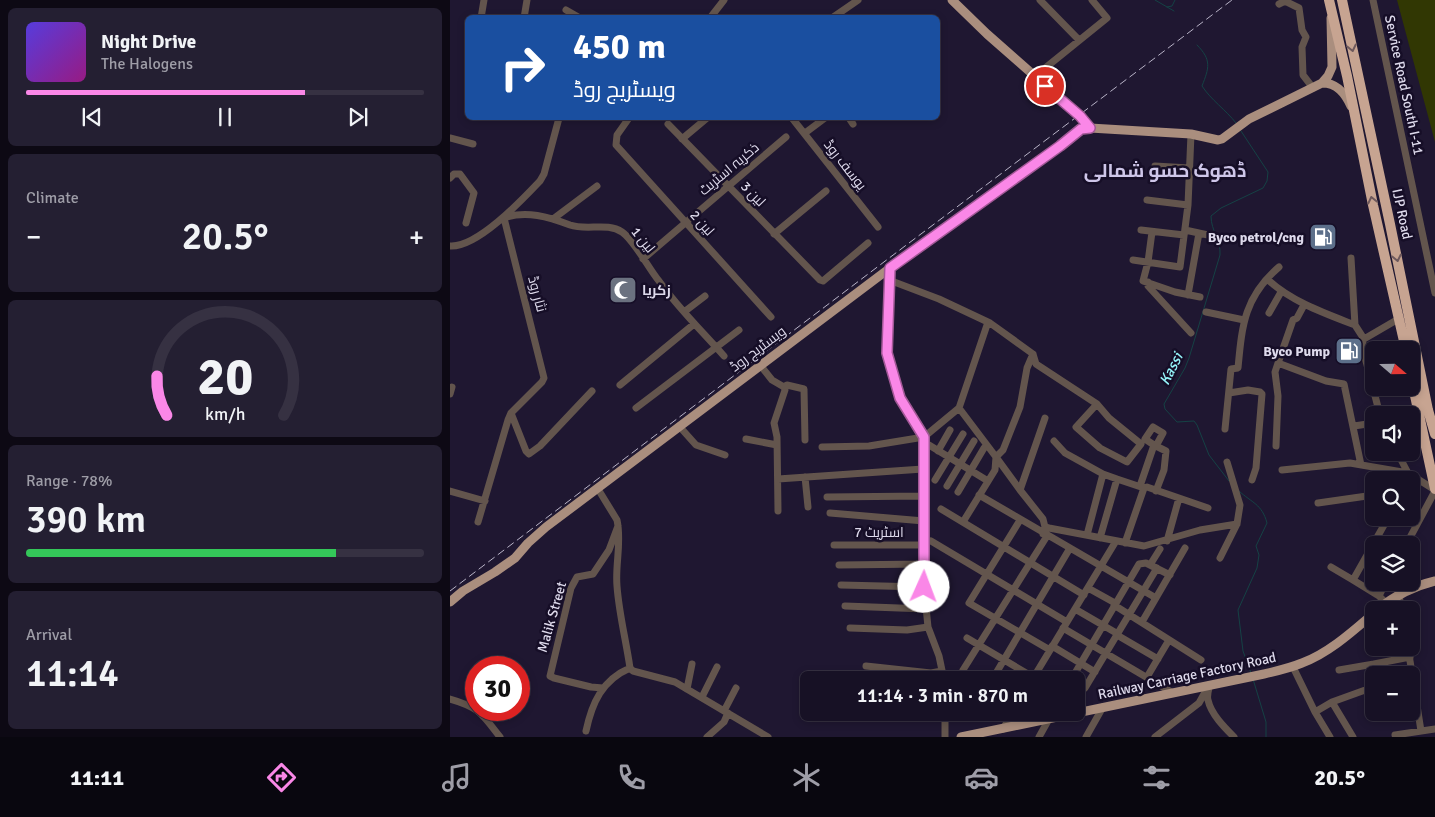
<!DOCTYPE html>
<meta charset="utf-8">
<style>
body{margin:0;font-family:Signika,Cairo,sans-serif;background:#241f32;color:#f1f3f6;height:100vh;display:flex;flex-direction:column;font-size:19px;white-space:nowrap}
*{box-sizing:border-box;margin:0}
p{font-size:16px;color:#9e9da7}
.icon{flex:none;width:28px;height:28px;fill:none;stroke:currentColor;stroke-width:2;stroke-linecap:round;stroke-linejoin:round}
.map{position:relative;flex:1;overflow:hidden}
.side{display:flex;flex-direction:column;gap:8px;padding:8px;background:#0d0914;width:450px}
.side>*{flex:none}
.hud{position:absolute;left:15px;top:15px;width:475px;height:105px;border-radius:8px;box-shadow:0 2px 8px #0003,0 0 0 1px #363142;background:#1a4fa0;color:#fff;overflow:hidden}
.needle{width:32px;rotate:110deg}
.buttons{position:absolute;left:915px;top:341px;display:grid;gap:10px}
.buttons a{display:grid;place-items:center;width:55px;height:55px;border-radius:8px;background:#171125;box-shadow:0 2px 8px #0003,0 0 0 1px #363142;font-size:25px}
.speed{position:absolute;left:15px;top:656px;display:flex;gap:10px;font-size:25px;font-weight:700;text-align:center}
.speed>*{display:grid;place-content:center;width:65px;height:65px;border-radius:50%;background:#171125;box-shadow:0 2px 8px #0003,0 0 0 1px #363142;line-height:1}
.speed .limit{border:8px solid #d22;background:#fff;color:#111}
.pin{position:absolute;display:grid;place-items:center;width:42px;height:42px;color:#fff;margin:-21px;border:2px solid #fff;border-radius:50%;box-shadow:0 1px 5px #0007}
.me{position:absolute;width:55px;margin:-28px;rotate:2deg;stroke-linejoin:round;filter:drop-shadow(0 0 4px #0008)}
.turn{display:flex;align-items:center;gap:18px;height:105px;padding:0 25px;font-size:22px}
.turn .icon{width:65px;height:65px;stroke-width:2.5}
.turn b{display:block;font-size:35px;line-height:42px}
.big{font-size:38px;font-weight:600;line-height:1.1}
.side .card{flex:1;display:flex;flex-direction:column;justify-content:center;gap:8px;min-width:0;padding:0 18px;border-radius:8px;background:#241f32}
.side .dial{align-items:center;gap:0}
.dial svg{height:130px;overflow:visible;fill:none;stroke:#363142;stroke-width:7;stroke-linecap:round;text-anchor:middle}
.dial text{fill:#f1f3f6;stroke:none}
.song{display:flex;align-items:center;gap:15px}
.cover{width:60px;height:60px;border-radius:8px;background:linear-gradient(135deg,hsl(250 70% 55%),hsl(310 70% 35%))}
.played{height:5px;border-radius:2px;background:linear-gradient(90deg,#fa87e7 70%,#363142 70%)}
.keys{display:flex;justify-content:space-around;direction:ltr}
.heat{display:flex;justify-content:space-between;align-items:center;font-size:28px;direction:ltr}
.charge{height:8px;border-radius:4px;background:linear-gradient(90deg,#34c759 78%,#363142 0)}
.trip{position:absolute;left:350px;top:671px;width:285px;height:50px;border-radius:8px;background:#171125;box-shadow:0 2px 8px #0003,0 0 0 1px #363142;font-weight:600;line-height:50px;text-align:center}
.menu{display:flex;height:80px;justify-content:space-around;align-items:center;background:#09070f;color:#9e9da7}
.menu .icon{width:35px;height:35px}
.menu .selected{color:#fa87e7}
.menu b{font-size:22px;color:#f1f3f6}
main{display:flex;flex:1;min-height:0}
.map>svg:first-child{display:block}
.green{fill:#313703}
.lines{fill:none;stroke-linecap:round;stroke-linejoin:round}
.stream{stroke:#154245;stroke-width:1}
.minor{stroke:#63554d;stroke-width:7}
.major{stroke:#aa8e7e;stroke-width:9}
.highway{stroke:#c7a491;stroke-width:10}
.rail{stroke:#b8b3c7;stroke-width:1;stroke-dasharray:8 4;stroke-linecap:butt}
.oneway{stroke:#6e595c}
.route-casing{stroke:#a25896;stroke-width:12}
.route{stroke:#fa87e7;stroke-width:9}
.labels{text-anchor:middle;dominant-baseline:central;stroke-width:5;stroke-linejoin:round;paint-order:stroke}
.street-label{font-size:14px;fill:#dedaec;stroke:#160e27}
.poi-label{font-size:14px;font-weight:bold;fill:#dedaec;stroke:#160e27;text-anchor:end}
.water-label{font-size:15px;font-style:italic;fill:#95f5fa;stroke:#160e27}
.district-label{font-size:19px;font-weight:bold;fill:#cec6e9;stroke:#160e27}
</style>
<main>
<section class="side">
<div class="card">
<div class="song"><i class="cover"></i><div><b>Night Drive</b><p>The Halogens</p></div></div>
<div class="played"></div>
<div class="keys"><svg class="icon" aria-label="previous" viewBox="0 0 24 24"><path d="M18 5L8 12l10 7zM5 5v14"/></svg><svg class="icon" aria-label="pause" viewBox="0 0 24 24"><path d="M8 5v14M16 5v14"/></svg><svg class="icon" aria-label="next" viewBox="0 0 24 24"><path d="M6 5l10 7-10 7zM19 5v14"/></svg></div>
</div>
<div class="card"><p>Climate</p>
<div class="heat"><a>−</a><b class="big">20.5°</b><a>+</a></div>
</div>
<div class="card dial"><svg viewBox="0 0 100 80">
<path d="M14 69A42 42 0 1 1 86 69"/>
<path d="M14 69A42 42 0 0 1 8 45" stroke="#fa87e7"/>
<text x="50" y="56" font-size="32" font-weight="700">20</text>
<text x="50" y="72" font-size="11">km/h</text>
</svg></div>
<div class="card"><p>Range · 78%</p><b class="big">390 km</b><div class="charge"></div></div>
<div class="card"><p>Arrival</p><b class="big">11:14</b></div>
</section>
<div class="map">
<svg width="985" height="737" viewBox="0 0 985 737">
<rect width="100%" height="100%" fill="#1f1731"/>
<path class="green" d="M947 0H985V142Z"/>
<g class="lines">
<path class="stream" d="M705 0 724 11
M717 7 722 6 725 0
M747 45C762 60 759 68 752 86 761 100 776 110 786 123
M779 481 759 455 747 425 744 421 727 422 715 409 714 404 735 368 739 358 770 255C771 240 761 231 761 216L771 208 813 188 817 181 818 172 791 131
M789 491C802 503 812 504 817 523L806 546 809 555 807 568 788 610 793 651 801 673
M803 679 816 722V737"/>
<path class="minor" d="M590 0 629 40
M923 0 985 293
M829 4 835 1 849 8 852 30 856 37 852 47 853 75 863 88
M116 10 130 18
M31 18 34 0
M74 18 77 0
M260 18 274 0
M382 18 408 0
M584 77 657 18 642 0
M179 118 167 135 166 145 321 317
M342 118 428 227
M399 118 403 124
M218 124 370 280 373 281 418 243
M355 133 375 118
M0 138 23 144
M232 139 257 118
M705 166 739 168
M0 178 4 174H10L24 193 16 223
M697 200 738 205
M54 218C76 210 99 217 120 225 137 231 157 222 172 232 184 240 199 269 209 281 228 308 252 331 274 356
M103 219 147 186
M691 230 734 235
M735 230 758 235
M702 232 698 262 693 281 725 292 750 297
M324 234 376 191
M0 246C27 248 72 200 90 181L94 174 109 118
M901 258 905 325 914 339
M193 259 336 137
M683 260 730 267 738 205 741 134
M440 268 436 334 437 353 450 398 474 437V587L478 627 489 656 494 680
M817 279C842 302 874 313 905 325
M439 280 489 299 540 323 583 354 586 364 647 404 659 418 691 444 677 462 650 448 626 427 647 404
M698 282V286L741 333
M738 295 749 233
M234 312 255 296
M756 312 794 320
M819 313 831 292
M916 361 930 415
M828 363 843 320 847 318 854 305
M310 365 322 380 334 387 337 385 354 389 355 440
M924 365C912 360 908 351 914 339L950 318
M170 385 244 324
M779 393 798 390 810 392 812 394 806 468 802 480
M0 394 2 387
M186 408 289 330
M509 408 538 322
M61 413 76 451 79 454 90 446 142 391
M229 426 246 445 275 455
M904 426 924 423
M775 429 781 369 788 368C792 326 794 297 829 267
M296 439 327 445
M604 441 615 453 653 474
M479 445 538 481
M704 445 695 439 703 427 713 433 706 446
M826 446 828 396 825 372 828 363 876 381 894 384 911 465
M372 447 419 446 474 437 509 408 546 457 545 470 513 522
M488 451 500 430
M947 452 958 473 985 490
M832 470 900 463 958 473
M355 477 358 507
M328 479 473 469
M485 480 513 434
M497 486 524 441
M690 486 704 445 716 451 714 470 706 491
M148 489 167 520C172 542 165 564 167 586 169 614 176 640 180 668L183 671 225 682 318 737
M570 490 546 457 553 450 570 407 577 368 583 354
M0 491 35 501
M508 492 534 448
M529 495 706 598
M377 497 474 496
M868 503 924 495
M491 509 634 595
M328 511 327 437 324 423 335 390 334 387
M380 513 474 521
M570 520 519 603 600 650
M28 522 58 420 61 413 92 382 94 378 54 218
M595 527 593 519 570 490 595 418
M593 534 595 527 599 528 694 546 750 530 787 524
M637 535 653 474 667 479
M650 538 667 479 694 488
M481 541 617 622
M717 541 729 498 758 508
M675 543 694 488 697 487 729 498
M384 545H474
M956 545 985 491
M770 558 787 524 790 505 777 462
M389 565 475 564
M700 565 710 549
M881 567 903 580
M391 585 474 587
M638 588 665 603
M929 596 936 582
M949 596 952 610
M936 603 929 596 903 580 938 518
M664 605 751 660
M395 606 476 609
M625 609 668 634
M692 622 735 548
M400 628 457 630 478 627
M613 628 723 693
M667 635 708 659
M517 638 583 677
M602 646 645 672
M958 648 971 731
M416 666 481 673 492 671
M843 667 865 712
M513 670 597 536
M889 670 924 664
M697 677 719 640
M542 680 620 548
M582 680 666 541
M621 680 689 564 696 563 720 575
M153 688 141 687 104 678 100 676 121 588 127 577 143 574 159 550 168 526
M635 688 707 568
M759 688C758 692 757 697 758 700 761 714 774 727 784 737
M237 689 242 664
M252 697 267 667
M0 699C29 707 32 714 50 737
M882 702 903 737
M274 711 286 688
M553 729 563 712
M136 731C142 703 152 680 180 668
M945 735 985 729
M257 737 274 722 278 713
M495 737V712
M589 737 599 719
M636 737 653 707
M705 737 749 703 759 685
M880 737 865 712 882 702 918 689 924 664 960 657"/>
<path class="major" d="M502 0 537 34 630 116 640 128
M872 83C887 83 895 93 901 106
M0 602 13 591 45 572 65 558 78 543 96 527 440 268 610 146 631 129 640 128 741 134 768 140 772 139 799 119 872 83 878 76 882 67 881 18
M927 610C944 596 964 586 985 581
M511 737 814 674C827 671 840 668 852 663 879 653 903 631 924 613"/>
<path class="highway" d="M879 0 897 76 923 205 956 350
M892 0 940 224 978 410 985 434
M961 377 985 489"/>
<path class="rail" d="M0 591 459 243 782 0"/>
</g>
<defs><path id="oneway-chevron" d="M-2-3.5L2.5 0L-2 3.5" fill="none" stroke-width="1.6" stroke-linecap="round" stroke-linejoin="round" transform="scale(1.25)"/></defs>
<g class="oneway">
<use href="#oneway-chevron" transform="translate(902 48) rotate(77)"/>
<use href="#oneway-chevron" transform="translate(922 200) rotate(-103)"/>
<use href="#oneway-chevron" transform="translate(947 258) rotate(78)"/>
</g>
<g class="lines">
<defs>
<path id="route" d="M474 587V437L450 398 437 353 440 268 610 146 631 129 640 128 630 116 595 86"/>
</defs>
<use href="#route" class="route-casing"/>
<use href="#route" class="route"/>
</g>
<defs>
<symbol id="fuel-square" viewBox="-11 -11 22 22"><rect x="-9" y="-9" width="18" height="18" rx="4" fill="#5c6f8a" stroke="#160e27"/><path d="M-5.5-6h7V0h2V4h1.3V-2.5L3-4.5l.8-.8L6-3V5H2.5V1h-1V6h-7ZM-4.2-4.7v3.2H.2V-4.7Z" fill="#fff"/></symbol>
<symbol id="mosque-square" viewBox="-11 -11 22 22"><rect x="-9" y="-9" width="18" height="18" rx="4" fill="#6b7280" stroke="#160e27"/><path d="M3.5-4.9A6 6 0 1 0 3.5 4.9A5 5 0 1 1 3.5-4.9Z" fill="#fff"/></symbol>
</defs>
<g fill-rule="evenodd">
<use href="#fuel-square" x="857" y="221" width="32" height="32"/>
<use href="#mosque-square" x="157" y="274" width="32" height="32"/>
<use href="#fuel-square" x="883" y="335" width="32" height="32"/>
</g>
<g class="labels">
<g class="street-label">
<text transform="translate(954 85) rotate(78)">Service Road South I-11</text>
<text transform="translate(395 165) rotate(52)">یوسف روڈ</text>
<text transform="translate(279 169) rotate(-40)">ذکریہ اسٹریٹ</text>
<text transform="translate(303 194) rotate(46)">لین 3</text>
<text transform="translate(952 214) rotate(78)">IJP Road</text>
<text transform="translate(252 223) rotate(48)">لین 2</text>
<text transform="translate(193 240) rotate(51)">لین 1</text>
<text transform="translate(87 294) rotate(75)">نثار روڈ</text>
<text transform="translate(308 349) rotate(-37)">ویسٹریج روڈ</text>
<text x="429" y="532">اسٹریٹ 7</text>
<text transform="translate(102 617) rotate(-74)">Malik Street</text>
<text transform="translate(737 676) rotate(-12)">Railway Carriage Factory Road</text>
</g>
<g class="poi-label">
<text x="854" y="237">Byco petrol/cng</text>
<text x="192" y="290" text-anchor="start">زکریا</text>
<text x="880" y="351">Byco Pump</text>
</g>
<g class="water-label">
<text transform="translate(721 369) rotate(-63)">Kassi</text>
</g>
<g class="district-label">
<text x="715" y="171">ڈھوک حسو شمالی</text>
</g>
</g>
</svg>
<div class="buttons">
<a><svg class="needle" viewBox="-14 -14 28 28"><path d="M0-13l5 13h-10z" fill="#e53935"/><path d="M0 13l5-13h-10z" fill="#9e9da7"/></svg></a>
<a><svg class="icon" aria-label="sound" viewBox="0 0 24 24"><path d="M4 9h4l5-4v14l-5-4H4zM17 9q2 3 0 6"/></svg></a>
<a><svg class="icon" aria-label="search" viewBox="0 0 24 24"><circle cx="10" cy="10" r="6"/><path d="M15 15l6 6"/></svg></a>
<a><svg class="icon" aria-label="layers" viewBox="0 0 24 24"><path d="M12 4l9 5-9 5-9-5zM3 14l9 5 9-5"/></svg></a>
<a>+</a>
<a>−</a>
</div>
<div class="speed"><div class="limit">30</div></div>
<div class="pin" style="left:595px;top:86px;background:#d93025"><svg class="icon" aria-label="arrive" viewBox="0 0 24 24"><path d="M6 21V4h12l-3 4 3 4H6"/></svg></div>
<svg class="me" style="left:474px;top:587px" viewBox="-20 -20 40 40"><circle r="19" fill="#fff"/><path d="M0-13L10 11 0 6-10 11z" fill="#fa87e7"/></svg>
<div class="trip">11:14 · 3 min · 870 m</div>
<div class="hud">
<div class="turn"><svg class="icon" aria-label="right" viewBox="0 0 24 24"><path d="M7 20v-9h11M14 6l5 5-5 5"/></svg><div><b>450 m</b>ویسٹریج روڈ</div></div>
</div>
</div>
</main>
<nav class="menu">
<b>11:11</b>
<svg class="icon selected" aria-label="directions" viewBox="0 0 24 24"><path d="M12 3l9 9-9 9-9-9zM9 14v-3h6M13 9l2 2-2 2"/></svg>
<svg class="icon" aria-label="music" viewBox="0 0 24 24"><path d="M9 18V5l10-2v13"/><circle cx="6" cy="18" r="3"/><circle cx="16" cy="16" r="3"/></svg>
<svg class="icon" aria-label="phone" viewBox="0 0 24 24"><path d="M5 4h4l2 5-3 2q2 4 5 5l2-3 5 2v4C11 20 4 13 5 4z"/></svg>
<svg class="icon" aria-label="climate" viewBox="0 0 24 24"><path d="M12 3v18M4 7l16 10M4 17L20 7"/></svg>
<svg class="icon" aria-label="car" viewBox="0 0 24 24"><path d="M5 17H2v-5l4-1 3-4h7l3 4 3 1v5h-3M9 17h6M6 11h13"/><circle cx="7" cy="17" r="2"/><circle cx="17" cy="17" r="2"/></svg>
<svg class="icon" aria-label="filters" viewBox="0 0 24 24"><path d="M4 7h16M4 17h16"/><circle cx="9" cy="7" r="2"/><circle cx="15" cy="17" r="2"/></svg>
<b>20.5°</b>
</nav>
